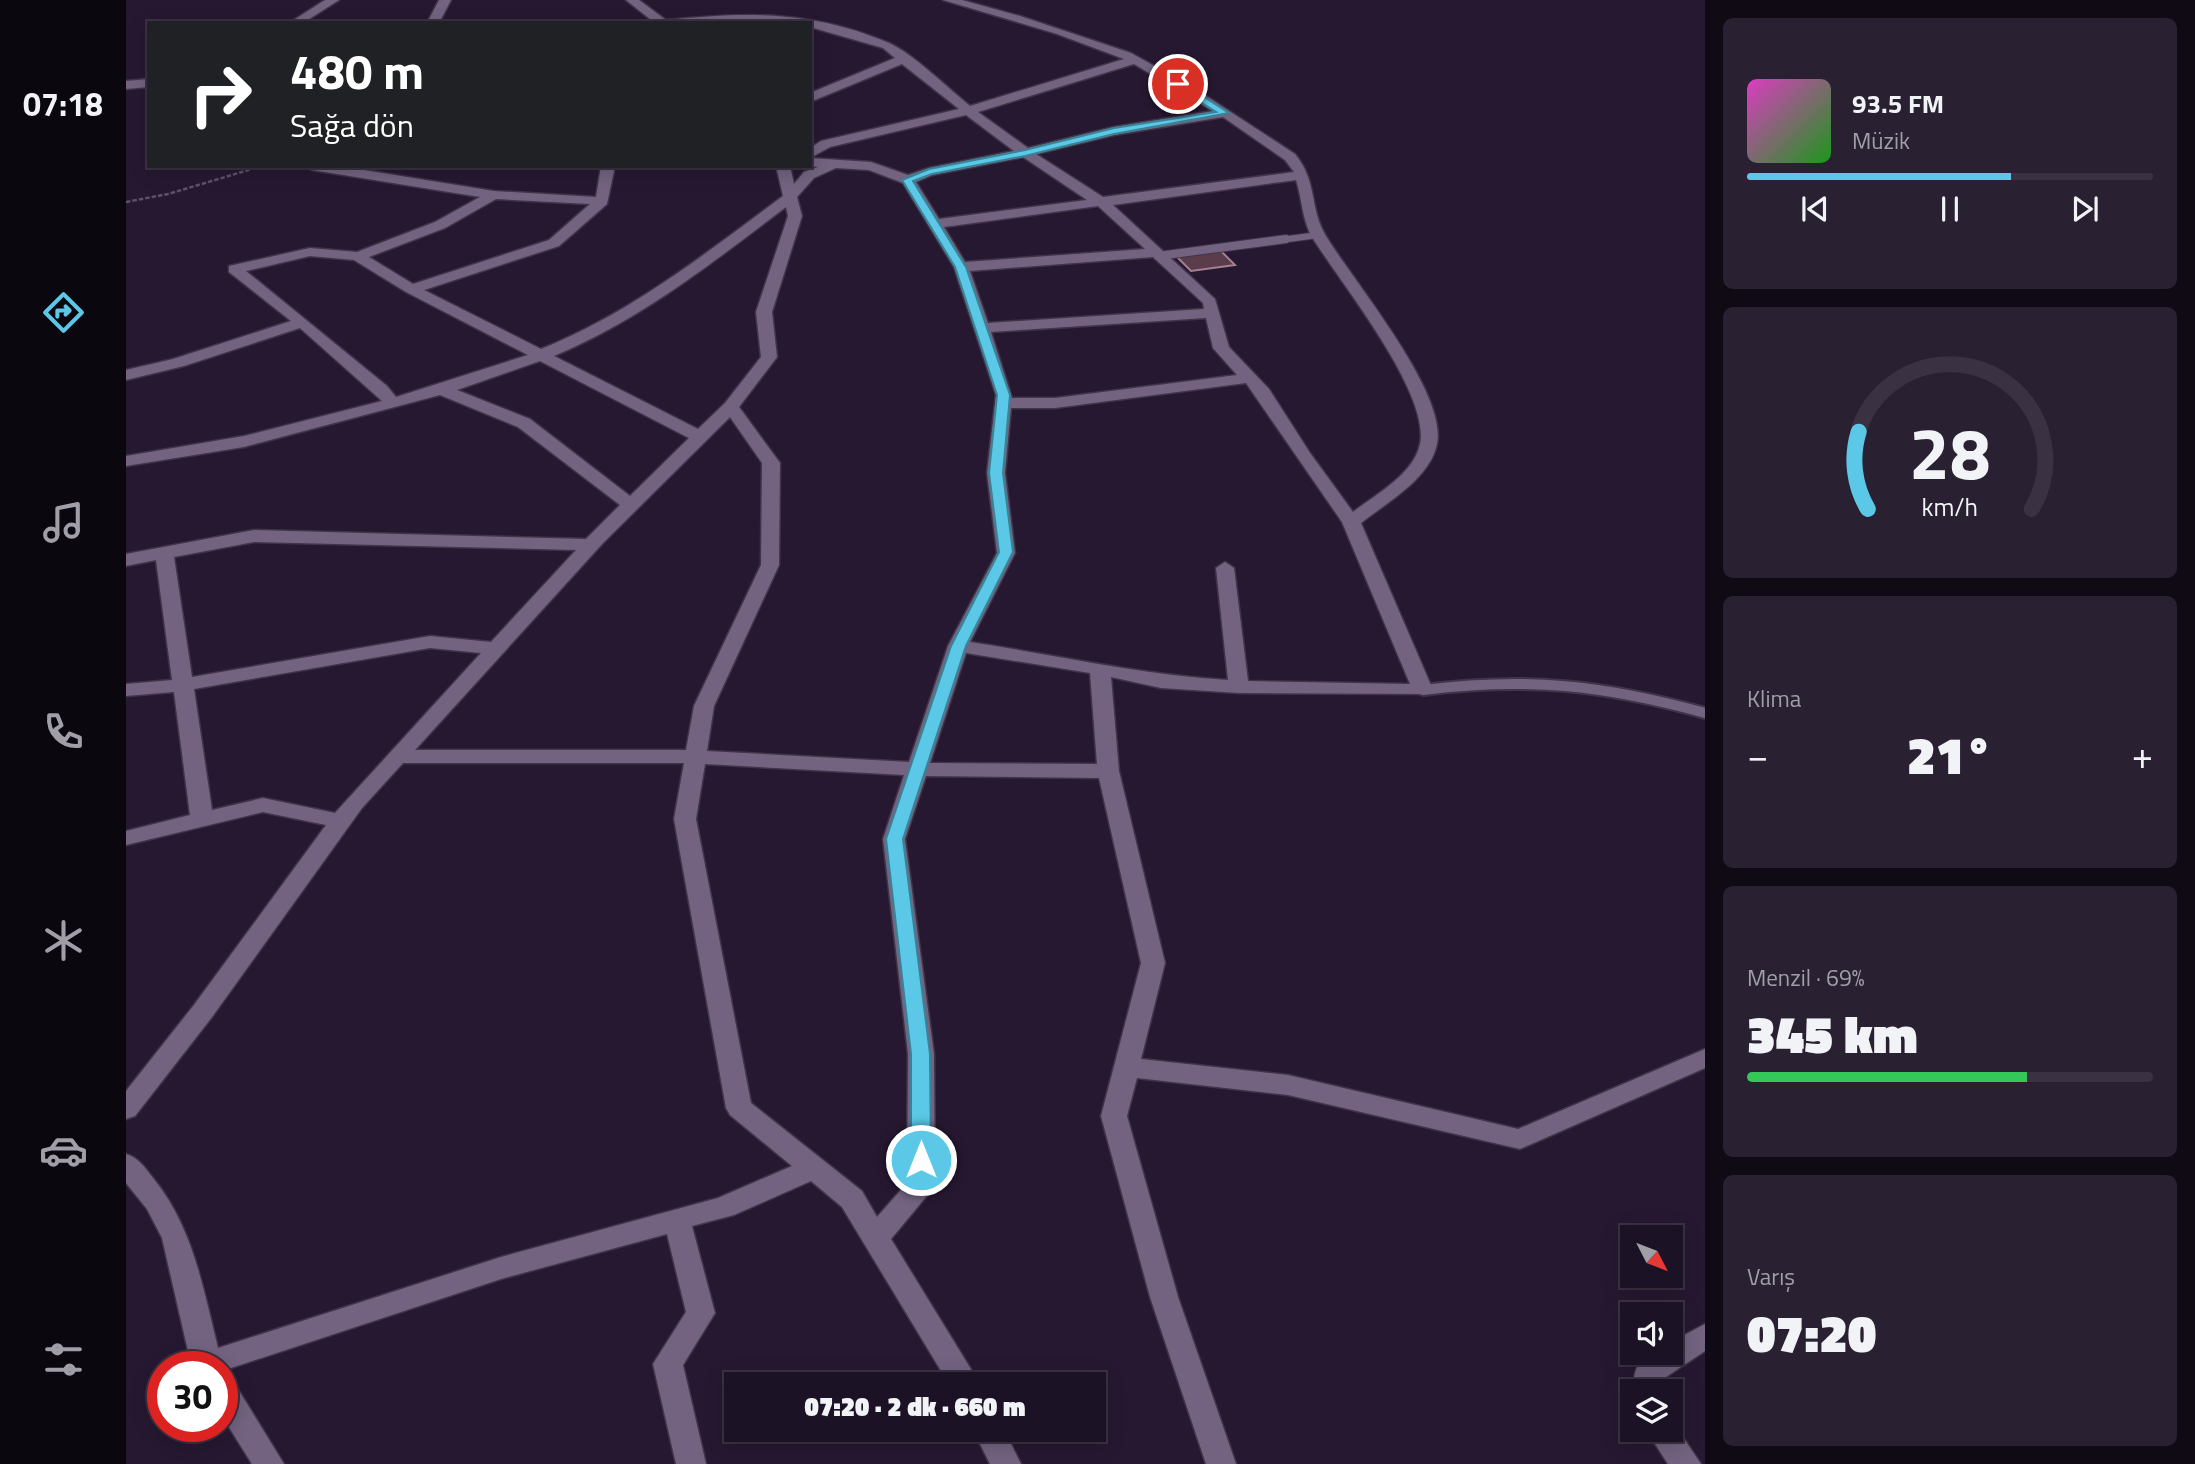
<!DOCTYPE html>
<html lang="tr">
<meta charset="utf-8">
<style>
body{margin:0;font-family:"Titillium Web",sans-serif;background:#292032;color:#f1f3f6;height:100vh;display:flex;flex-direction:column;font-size:26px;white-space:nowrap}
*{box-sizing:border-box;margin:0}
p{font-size:23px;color:#a09ea7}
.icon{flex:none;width:38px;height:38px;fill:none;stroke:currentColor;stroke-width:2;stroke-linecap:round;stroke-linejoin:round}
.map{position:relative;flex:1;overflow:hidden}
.sheet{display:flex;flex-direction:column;gap:18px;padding:18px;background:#0f0a14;width:490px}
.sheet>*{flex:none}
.guide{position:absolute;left:21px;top:21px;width:665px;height:147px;border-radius:0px;box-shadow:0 4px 18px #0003,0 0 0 2px #3a3242;background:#202124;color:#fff;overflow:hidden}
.needle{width:46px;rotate:132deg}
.buttons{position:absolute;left:1494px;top:1225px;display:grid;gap:14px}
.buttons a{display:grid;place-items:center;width:63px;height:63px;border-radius:0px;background:#1c1225;box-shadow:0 4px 18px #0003,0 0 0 2px #3a3242;font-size:35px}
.speed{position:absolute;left:21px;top:1351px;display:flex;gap:14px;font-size:35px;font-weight:700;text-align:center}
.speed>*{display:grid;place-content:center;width:91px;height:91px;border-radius:50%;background:#1c1225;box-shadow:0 4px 18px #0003,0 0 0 2px #3a3242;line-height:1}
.speed .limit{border:10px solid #d22;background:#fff;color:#111}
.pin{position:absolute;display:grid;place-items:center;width:60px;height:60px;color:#fff;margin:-30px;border:4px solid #fff;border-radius:50%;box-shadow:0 2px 7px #0007}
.me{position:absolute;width:77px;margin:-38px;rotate:0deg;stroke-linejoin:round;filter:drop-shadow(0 0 5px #0008)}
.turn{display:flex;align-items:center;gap:24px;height:147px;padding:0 28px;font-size:32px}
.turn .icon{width:91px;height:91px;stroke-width:2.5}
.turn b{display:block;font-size:49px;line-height:60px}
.big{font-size:52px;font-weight:800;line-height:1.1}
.sheet .tile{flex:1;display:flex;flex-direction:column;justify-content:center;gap:10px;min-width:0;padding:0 24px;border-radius:10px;background:#292032}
.sheet .dial{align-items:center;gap:0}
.dial svg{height:182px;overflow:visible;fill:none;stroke:#3a3242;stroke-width:7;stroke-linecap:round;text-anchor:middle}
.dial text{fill:#f1f3f6;stroke:none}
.song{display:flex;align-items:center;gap:21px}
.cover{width:84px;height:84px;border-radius:10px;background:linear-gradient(135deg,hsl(310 70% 55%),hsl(120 70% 35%))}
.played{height:7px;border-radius:4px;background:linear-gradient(90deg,#5ac8e6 65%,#3a3242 65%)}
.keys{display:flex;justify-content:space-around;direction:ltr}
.heat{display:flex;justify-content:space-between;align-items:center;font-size:38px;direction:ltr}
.charge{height:10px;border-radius:5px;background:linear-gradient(90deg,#34c759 69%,#3a3242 0)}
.trip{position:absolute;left:598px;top:1372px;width:382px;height:70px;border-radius:0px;background:#1c1225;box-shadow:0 4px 18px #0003,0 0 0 2px #3a3242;font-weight:800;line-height:70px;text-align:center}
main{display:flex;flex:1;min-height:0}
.menu{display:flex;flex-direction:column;width:126px;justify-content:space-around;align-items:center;background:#0b070f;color:#a09ea7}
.menu .icon{width:49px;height:49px}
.menu .current{color:#5ac8e6}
.menu b{font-size:32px;color:#f1f3f6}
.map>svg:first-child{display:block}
.building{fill:#5b3c4a;stroke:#a58090;stroke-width:2}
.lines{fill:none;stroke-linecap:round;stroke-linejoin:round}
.lane-far2-casing{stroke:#3f3448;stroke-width:8}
.lane-far1-casing{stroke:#3f3448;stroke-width:10}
.lane-casing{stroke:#3f3448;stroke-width:14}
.street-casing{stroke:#3f3448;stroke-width:3}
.path{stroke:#5d5167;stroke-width:2.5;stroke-dasharray:4.5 2;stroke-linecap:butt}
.lane-far2{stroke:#736380;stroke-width:6}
.lane-far1{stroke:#736380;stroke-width:8}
.lane{stroke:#736380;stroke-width:10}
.street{fill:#736380;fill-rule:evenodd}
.route{fill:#5ac8e6;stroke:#3a8296;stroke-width:2}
</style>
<main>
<nav class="menu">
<b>07:18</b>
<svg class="icon current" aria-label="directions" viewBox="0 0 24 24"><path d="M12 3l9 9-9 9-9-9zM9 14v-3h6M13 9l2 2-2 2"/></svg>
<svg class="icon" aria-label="music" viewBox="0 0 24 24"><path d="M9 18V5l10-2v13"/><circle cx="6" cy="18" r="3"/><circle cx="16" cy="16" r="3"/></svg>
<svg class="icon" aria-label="phone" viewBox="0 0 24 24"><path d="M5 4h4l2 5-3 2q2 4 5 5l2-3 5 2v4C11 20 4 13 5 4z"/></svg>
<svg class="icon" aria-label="climate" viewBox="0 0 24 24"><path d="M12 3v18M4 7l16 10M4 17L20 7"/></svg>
<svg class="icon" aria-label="car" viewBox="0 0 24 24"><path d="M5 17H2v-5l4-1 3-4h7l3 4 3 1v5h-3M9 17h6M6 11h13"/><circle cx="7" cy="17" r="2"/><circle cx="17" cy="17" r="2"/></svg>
<svg class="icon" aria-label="filters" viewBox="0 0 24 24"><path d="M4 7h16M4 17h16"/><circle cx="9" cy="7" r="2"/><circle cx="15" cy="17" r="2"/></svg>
</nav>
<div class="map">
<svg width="1579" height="1464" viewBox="0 0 1579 1464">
<rect width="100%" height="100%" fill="#261831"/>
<path class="building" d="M1095 251 1109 265 1065 271 1051 257Z"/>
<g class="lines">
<defs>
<path id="lane-far2" d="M1147 241 1192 235"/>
<path id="lane-far1" d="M1032 256 1160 239"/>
<path id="lane" d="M1297 690C1401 677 1478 685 1579 713"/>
<path id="street" d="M199 0H213L177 23H163Z
M313 0H325L313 23H301Z
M500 0H513L540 20C621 12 685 10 763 43 786 53 823 89 844 106L998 59 931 34 817 0H836L894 16 1005 53 1068 88 1169 154C1192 182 1183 208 1200 236 1227 281 1322 393 1311 444 1304 479 1260 503 1235 523L1307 690 1304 694 1113 693 1035 688 985 677 993 771 1039 963 1015 1059 1162 1075 1392 1129 1579 1049V1068L1394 1149 1162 1095 1011 1078 1001 1116 1052 1297 1110 1464H1080L1024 1297 975 1116 1015 963 973 778 800 776 779 839 808 1054 809 1186 765 1239 854 1384H823L716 1207 685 1181 608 1215 566 1226 589 1313 557 1365 580 1464H550L527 1364 560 1312 541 1234 375 1279 96 1371V1367H67L65 1364 36 1238 21 1209 0 1183V1154C13 1158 19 1168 27 1178 67 1227 77 1288 92 1348L375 1257 592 1198 666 1166 604 1115 600 1108 548 819 558 763H277L236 808 86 1017 9 1116 0 1119V1091L68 1005 200 825 137 812 0 845V831L64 815 48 692 0 696V684L46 680 30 560 0 566V554L128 530 460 539 494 505 392 427 314 395 118 447 0 466V456L118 436 256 401 174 328 58 366 0 380V370L47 359 165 321 103 272V266L184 248 231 252 309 222 354 197 186 170 179 166H213L368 191 470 197 475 166H489L481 204 433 246 298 290 415 349C505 313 580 253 657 196L650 166H664L668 184 678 172 692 167 684 166V158L745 162 782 175 803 168 888 151 840 115 704 147 684 158V148L695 141 833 109 776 64 684 102V93L769 58 757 48 684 27V23L627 19 529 23ZM1008 64 1087 111 988 127 902 148 852 112ZM1097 117 1159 160 1168 172 977 197 910 154 988 135ZM897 157 961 200 813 219 790 182 806 175ZM710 168 743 170 777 183 828 267 870 395 861 473 871 553 822 646 783 762 581 751 588 706 653 565 654 463 613 407 651 357 646 312 676 216 671 197 688 178ZM1170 180C1176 198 1176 220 1186 237 1213 281 1305 393 1294 444 1288 474 1249 495 1227 512L1184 453 1143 389 1103 347 1089 299 987 205ZM370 199 464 204 423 240 287 284 243 257 319 228ZM972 206 1019 249 839 262 818 227ZM660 207 662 216 630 312 635 357 599 403 572 429 428 356C514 320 586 263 660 207ZM184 256 228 260 280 292 402 355 270 397 261 386 120 271ZM1027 257 1077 303 1078 309 862 323 844 271ZM1080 318 1087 348 1111 375 929 398H886L865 332ZM414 361 563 438 504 496 404 419 331 390ZM1120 383 1216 522 1284 684 1122 681 1108 568 1099 562 1090 568 1102 680C1015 675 930 655 844 642L889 553 879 473 885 408H929ZM604 417 636 463 635 565 568 706 560 750H289L477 543ZM128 542 450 550 365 642 304 636 66 677 48 557ZM304 648 355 653 209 813 137 798 86 810 68 689ZM840 653 964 673 971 764 804 763ZM579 764 778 775 757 839 782 1054 781 1183 751 1217 736 1191 625 1103 570 819Z
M23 79V87L0 89V81Z
M1579 1324V1351L1537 1379 1538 1391H1508C1506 1363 1517 1353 1545 1353V1342Z
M96 1377 107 1381 158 1464H126L96 1416Z
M1546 1421 1575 1464H1542L1520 1430H1545Z
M847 1430H878L895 1464H864Z"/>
</defs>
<use href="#lane-far2" class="lane-far2-casing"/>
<use href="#lane-far1" class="lane-far1-casing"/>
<use href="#lane" class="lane-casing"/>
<use href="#street" class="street-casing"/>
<path class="path" d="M0 202 42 194 136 166"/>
<use href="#lane-far2" class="lane-far2"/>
<use href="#lane-far1" class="lane-far1"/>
<use href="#lane" class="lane"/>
<use href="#street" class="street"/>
</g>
<path class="route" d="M1049 82H1055L1103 113 988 134 899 156 806 174 787 181 840 267 884 395 877 473 887 552 840 646 777 839 804 1054 805 1160 802 1165H788L785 1160V1054L760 839 825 646 873 552 863 473 871 395 829 267 776 180 803 169 899 150 988 128 1090 112 1049 86Z"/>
</svg>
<div class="buttons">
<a><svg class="needle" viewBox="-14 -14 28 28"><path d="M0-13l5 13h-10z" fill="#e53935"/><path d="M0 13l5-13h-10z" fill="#a09ea7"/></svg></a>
<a><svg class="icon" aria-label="sound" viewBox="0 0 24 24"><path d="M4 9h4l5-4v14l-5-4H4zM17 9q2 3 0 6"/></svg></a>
<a><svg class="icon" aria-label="layers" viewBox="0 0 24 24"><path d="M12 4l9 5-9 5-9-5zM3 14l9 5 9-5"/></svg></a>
</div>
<div class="speed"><div class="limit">30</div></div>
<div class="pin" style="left:1052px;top:84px;background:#d93025"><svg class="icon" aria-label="arrive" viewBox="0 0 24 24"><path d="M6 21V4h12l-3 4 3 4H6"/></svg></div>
<svg class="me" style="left:795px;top:1160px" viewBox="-20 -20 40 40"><circle r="17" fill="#5ac8e6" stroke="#fff" stroke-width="3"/><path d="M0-11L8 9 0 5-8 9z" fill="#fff"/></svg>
<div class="trip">07:20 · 2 dk · 660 m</div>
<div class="guide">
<div class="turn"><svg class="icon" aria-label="right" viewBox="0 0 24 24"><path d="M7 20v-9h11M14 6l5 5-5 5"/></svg><div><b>480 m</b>Sağa dön</div></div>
</div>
</div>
<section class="sheet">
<div class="tile">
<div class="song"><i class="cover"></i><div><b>93.5 FM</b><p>Müzik</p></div></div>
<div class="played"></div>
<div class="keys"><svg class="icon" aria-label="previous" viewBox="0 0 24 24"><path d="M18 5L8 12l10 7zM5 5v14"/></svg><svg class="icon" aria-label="pause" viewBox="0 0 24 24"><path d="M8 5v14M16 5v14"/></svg><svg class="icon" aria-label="next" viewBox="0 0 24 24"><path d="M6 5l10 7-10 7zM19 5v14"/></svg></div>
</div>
<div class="tile dial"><svg viewBox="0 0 100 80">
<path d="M14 69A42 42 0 1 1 86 69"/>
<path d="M14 69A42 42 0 0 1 10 35" stroke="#5ac8e6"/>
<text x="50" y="56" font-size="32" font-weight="700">28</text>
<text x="50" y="72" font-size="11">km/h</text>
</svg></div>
<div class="tile"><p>Klima</p>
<div class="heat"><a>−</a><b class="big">21°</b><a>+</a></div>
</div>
<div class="tile"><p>Menzil · 69%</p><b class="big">345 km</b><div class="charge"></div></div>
<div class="tile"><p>Varış</p><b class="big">07:20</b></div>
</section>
</main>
